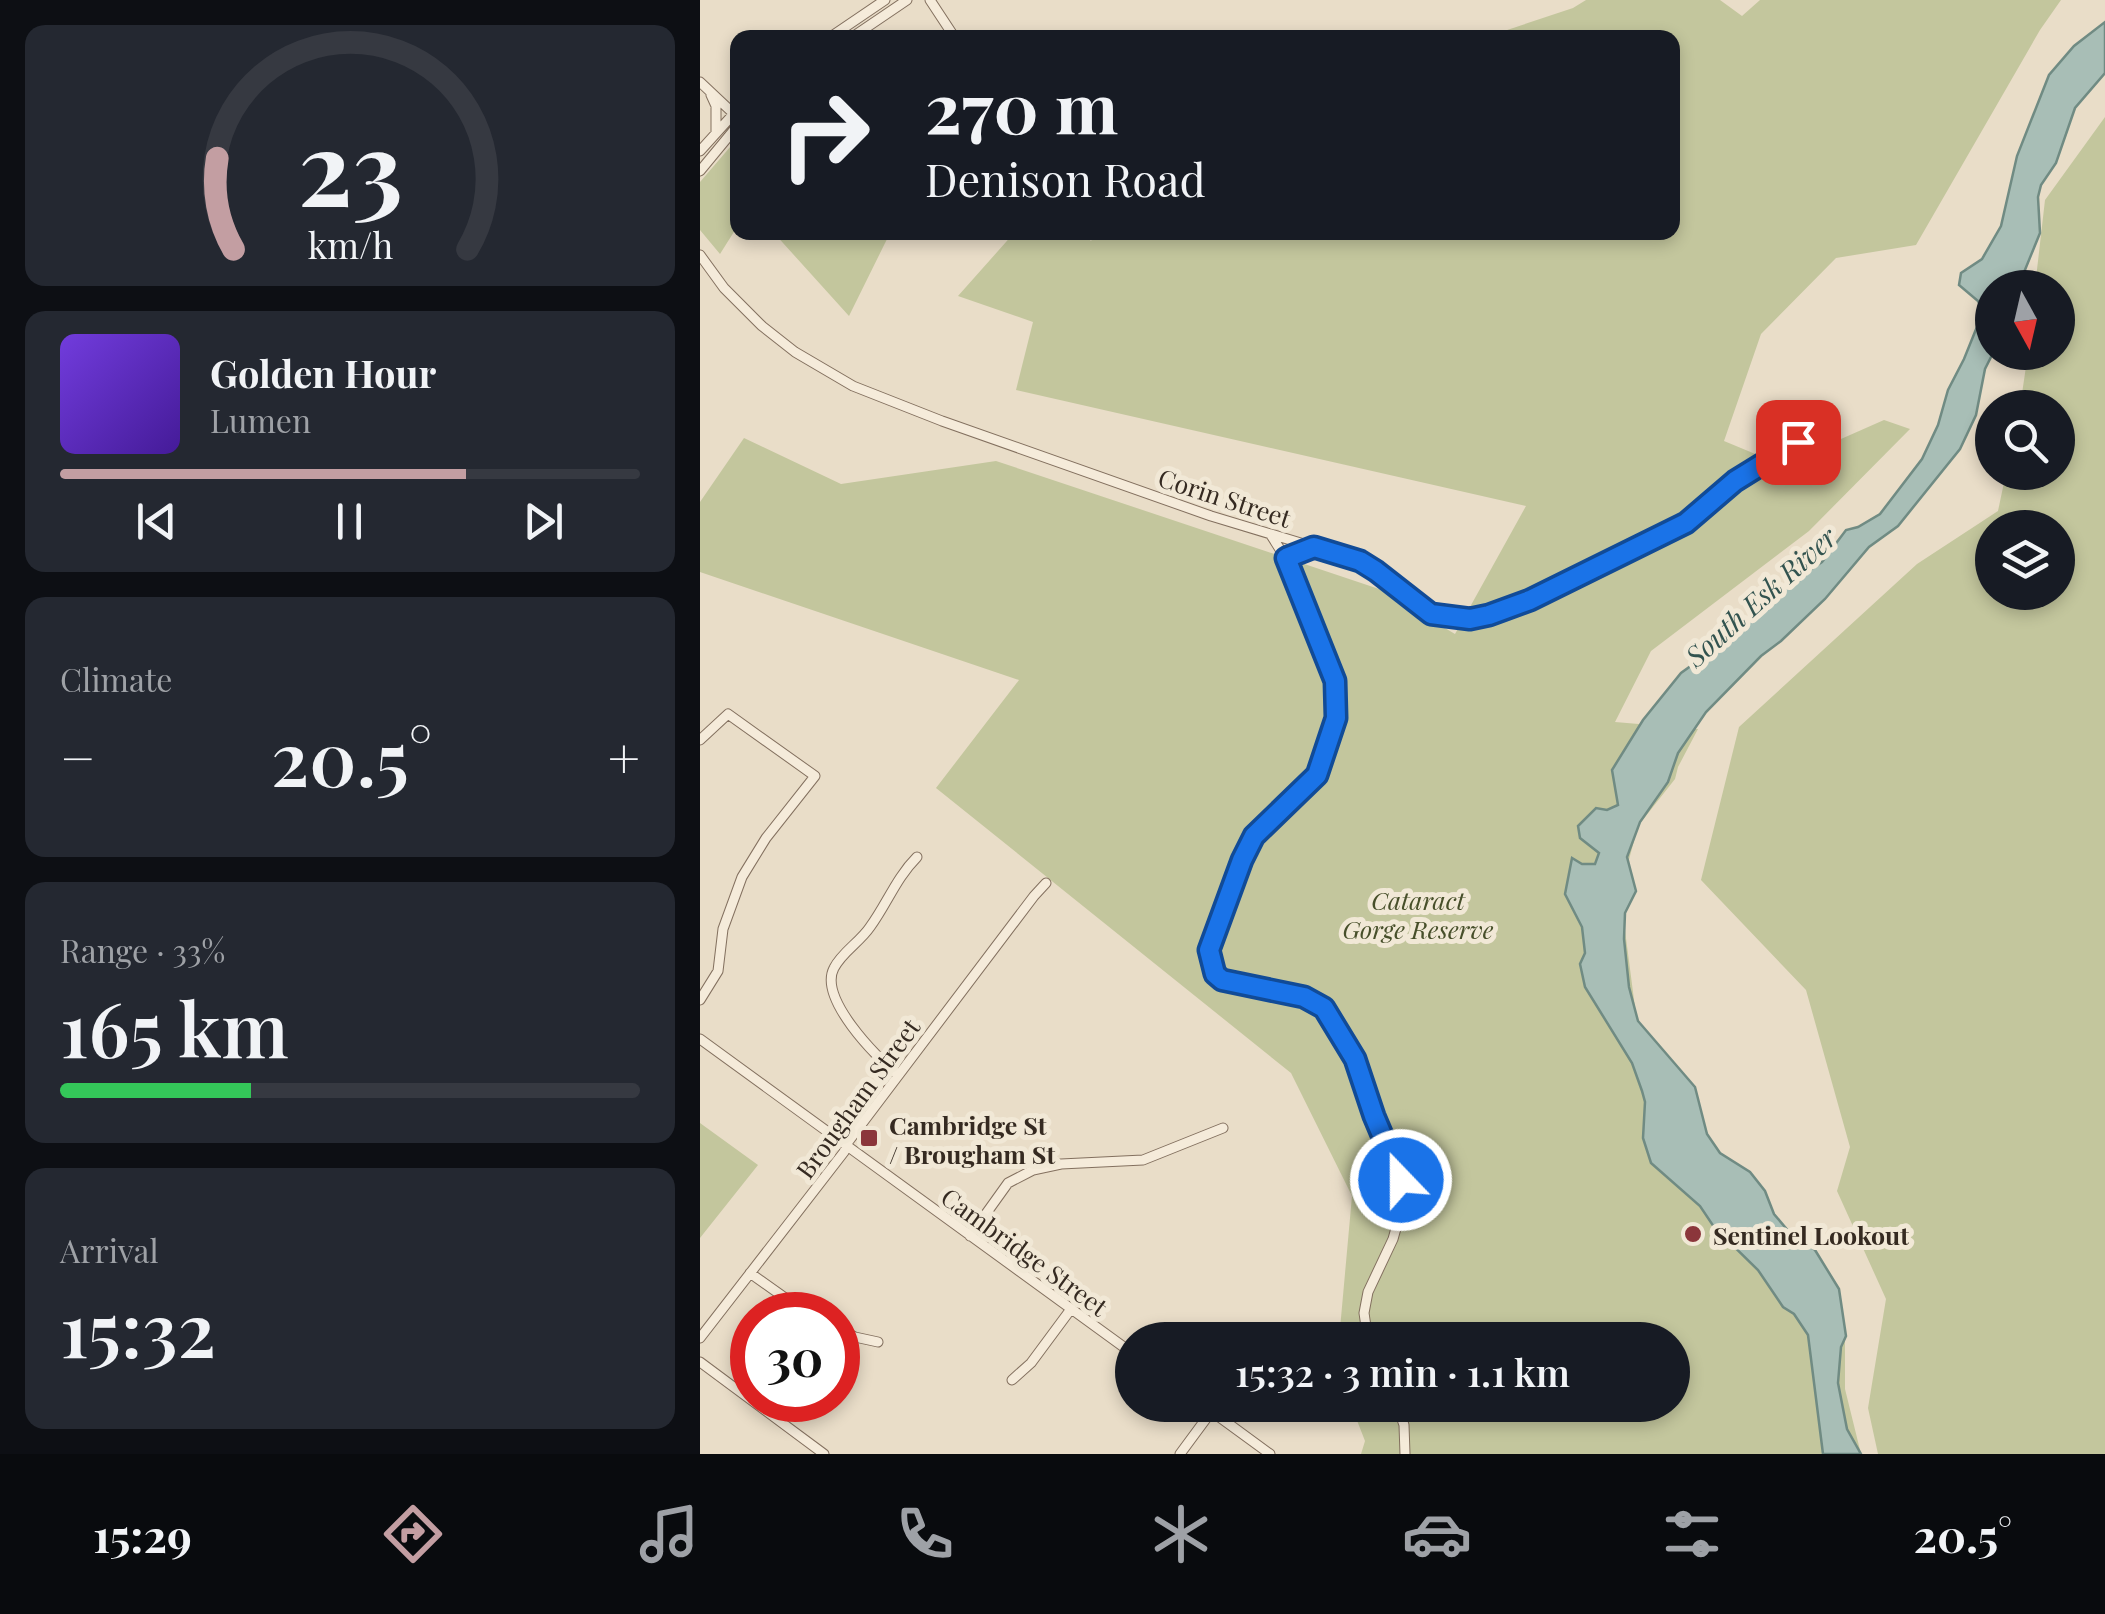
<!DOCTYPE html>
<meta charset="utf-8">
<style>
body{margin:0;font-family:"Playfair Display",serif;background:#242831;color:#f1f3f6;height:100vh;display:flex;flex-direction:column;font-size:38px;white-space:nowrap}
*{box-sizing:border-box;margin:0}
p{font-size:32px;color:#9ea1a6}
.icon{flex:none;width:55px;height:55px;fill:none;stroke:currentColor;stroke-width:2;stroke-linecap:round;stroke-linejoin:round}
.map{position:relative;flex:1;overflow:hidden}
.drawer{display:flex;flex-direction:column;gap:25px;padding:25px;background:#0d0f14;width:700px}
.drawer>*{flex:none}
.banner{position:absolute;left:30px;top:30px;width:950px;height:210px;border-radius:20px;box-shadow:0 5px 15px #0003;background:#171b24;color:#f1f3f6;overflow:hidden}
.needle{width:65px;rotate:172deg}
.buttons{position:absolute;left:1275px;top:270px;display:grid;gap:20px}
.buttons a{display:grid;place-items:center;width:100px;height:100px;border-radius:50%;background:#171b24;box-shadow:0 5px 15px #0003;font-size:50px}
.speed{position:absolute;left:30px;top:1292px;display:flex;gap:20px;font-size:50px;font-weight:700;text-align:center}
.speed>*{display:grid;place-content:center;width:130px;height:130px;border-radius:50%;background:#171b24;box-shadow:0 5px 15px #0003;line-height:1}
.speed .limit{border:15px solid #d22;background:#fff;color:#111}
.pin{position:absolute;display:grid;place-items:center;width:85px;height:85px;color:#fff;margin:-42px;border-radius:20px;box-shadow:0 5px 15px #0006}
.me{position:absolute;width:110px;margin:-55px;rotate:338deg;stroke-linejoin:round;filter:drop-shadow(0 0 8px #0008)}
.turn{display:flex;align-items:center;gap:35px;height:210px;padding:0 30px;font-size:45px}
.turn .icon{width:130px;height:130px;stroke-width:2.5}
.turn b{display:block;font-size:70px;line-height:85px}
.big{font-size:75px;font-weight:600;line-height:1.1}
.drawer .widget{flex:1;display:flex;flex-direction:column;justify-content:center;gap:15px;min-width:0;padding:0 35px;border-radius:20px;background:#242831}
.drawer .dial{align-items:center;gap:0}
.dial svg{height:260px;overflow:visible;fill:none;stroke:#363941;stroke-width:7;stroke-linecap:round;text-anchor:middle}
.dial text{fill:#f1f3f6;stroke:none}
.song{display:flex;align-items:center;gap:30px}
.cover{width:120px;height:120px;border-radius:15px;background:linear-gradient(135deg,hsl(260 70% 55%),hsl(260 70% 35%))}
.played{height:10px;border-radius:5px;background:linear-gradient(90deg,#c39ea2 70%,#363941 70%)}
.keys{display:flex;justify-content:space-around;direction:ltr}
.heat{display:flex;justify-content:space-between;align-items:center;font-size:55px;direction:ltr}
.charge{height:15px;border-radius:8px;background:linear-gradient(90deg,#34c759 33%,#363941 0)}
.trip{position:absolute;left:415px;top:1322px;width:575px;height:100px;border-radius:50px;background:#171b24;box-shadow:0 5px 15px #0003;font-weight:600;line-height:100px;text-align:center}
.tabs{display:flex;height:160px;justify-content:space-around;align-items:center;background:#090b0e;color:#9ea1a6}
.tabs .icon{width:70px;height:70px}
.tabs .selected{color:#c39ea2}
.tabs b{font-size:45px;color:#f1f3f6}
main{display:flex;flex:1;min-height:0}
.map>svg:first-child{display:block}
.green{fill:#c3c69d;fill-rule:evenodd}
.water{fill:#a8beb6;stroke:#708b83;stroke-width:2.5}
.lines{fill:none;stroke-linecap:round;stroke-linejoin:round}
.street-casing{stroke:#83705f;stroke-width:11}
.street{stroke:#f5ebda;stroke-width:9}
.route-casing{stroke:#114b97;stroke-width:25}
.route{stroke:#1a73e8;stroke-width:18}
.poi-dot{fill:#8b363b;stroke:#f1e8d6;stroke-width:4}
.labels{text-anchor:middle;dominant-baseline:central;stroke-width:10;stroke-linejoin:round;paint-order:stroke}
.street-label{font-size:25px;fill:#352a21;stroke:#f1e8d6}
.park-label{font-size:25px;font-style:italic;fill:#474f2a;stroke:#f1e8d6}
.poi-label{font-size:25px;font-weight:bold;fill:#352a21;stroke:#f1e8d6;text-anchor:start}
.water-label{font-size:28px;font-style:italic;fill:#32534f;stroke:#f1e8d6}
</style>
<main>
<section class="drawer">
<div class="widget dial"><svg viewBox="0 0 100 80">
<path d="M14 69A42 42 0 1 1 86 69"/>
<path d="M14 69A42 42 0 0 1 9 41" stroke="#c39ea2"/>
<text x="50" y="56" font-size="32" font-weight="700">23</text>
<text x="50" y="72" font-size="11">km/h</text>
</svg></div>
<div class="widget">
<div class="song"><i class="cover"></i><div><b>Golden Hour</b><p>Lumen</p></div></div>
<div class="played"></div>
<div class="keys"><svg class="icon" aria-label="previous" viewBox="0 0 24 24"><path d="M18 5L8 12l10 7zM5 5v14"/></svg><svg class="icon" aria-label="pause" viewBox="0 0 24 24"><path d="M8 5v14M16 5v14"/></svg><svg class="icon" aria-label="next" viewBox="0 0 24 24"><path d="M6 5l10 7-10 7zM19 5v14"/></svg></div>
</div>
<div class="widget"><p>Climate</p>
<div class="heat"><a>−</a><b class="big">20.5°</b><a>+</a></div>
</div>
<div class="widget"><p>Range · 33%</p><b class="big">165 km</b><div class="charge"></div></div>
<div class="widget"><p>Arrival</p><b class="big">15:32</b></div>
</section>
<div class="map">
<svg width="1405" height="1454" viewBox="0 0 1405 1454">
<rect width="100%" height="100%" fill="#e9ddc8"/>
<path class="green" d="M886 0H1020L1042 16 1060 0H1361L1340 30 1216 245 1136 258 1061 334 1024 441 1082 465 1184 420 1210 429 1109 531 951 651 915 722 998 729 978 767 975 779 938 826 927 867 923 915 946 1092 1145 1333V1389L1161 1454H661L665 1441 651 1405H972V1340H639L652 1196 591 1073 236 788 319 680 0 572V502L44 438 141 484 296 461 679 589 755 634 826 506 316 390 333 322 258 296 314 233H383L391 241 397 232H972V38L786 37 873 8Z
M1405 117V1454H1178L1168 1408 1186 1299 1137 1191 1150 1147 1106 990 1001 880 1039 727 1217 564 1298 511 1306 473 1358 472V408L1320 407 1328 353 1358 352V288L1335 287 1345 200ZM1292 528H1358V592H1292Z
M37 139V227L20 254 0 230V182Z
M74 233H190L149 316Z
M0 1123 58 1165 0 1238Z"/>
<path class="water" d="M1405 22V73L1375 108 1356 163 1341 185 1338 197 1340 233 1318 287 1292 288 1293 353 1285 369 1276 415 1260 449 1198 526 1169 547 1125 599 1081 641 1061 656 1006 712 978 753 968 782 940 822 927 857 936 891 925 913 924 939 929 987 938 1021 995 1087 1007 1134 1020 1153 1050 1172 1065 1191 1074 1214 1090 1233 1115 1250 1139 1289 1146 1336 1141 1347 1138 1383 1147 1429 1161 1454H1123L1108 1335 1094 1314 1083 1307 1058 1270 1014 1227 1000 1206 951 1163 943 1138 945 1102 942 1091 932 1063 885 987 880 964 885 953 882 927 865 894 872 858 882 864H895L899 853 880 838 878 826 896 808 907 810 918 805 912 770 943 720 981 673 1031 637 1085 586 1122 562 1146 530 1158 527 1180 514 1222 459 1238 425 1248 390 1264 359 1283 312 1278 301 1259 285 1261 273 1282 259 1301 226 1317 156 1349 75 1374 46Z"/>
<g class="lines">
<defs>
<path id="street" d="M230 0 255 38
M129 38 185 0
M151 38 207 0
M0 82 34 114
M11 95 16 106V132
M0 151 38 109
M0 171 38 125
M0 255 24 288 62 326 95 352 153 386 242 421 511 516 660 561 731 614 746 618 770 619 810 609 956 539 986 523 1035 481 1098 442
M571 535 591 567 623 645 635 681 636 718 617 775 573 816 548 847 509 950 515 975 522 980 604 997 620 1003 642 1033 655 1059 674 1116 698 1169 702 1189V1207L693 1239 668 1292 664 1313 668 1340
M0 740 28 714 115 776 66 838 42 877 23 929 18 971 0 1000
M0 1039 432 1353
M198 1075C176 1057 118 998 134 968 142 952 160 942 170 927 187 904 196 878 217 857
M270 1236 308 1183 333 1170 361 1164 443 1160 523 1128
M50 1273 109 1315
M138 1328 155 1337 178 1342
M0 1338 144 1152 148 1142 334 896 346 883
M0 1362 124 1454
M312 1380 331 1363 371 1309
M503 1405 570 1454
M697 1405 704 1425 705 1454
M480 1454 511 1412"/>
</defs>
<use href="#street" class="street-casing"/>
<use href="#street" class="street"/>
</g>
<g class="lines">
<defs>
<path id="route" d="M701 1180 674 1116 655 1059 624 1008 604 997 522 980 515 974 509 950 542 860 554 836 617 775 636 718 635 681 586 558 614 547 660 561 676 571 731 614 770 619 789 615 830 600 986 523 1035 481 1098 442"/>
</defs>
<use href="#route" class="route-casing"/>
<use href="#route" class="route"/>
</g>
<g class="poi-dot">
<rect x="159" y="1128" width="20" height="20" rx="5"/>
<circle cx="993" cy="1234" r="10"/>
</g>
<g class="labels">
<g class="street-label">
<text transform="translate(525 497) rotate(18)">Corin Street</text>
<text transform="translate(157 1098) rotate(-54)">Brougham Street</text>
<text transform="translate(325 1251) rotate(36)">Cambridge Street</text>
</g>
<g class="park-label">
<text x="718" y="899">Cataract<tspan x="718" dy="29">Gorge Reserve</tspan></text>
</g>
<g class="poi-label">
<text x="189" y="1124">Cambridge St<tspan x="189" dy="29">/ Brougham St</tspan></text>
<text x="1013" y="1234">Sentinel Lookout</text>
</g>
<g class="water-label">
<text transform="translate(1060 596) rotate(-42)">South Esk River</text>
</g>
</g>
</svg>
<div class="buttons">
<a><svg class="needle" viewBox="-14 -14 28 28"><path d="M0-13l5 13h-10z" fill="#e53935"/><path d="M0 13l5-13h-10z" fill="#9ea1a6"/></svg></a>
<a><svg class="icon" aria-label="search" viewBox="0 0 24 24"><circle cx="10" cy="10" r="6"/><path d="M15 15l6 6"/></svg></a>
<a><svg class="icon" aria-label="layers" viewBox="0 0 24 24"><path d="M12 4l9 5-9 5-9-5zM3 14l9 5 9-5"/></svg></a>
</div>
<div class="speed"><div class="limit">30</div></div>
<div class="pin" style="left:1098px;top:442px;background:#d93025"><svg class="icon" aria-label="arrive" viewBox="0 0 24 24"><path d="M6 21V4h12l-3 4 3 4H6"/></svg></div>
<svg class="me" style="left:701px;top:1180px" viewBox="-20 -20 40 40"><circle r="17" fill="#1a73e8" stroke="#fff" stroke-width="3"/><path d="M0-11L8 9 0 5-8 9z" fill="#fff"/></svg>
<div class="trip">15:32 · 3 min · 1.1 km</div>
<div class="banner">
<div class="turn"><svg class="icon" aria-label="right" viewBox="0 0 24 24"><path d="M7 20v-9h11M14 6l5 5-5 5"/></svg><div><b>270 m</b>Denison Road</div></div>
</div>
</div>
</main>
<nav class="tabs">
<b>15:29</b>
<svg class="icon selected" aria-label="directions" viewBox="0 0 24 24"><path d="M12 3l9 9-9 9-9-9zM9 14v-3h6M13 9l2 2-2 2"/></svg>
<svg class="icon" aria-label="music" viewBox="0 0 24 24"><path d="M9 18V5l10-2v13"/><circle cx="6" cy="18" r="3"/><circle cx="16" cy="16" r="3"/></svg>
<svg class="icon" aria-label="phone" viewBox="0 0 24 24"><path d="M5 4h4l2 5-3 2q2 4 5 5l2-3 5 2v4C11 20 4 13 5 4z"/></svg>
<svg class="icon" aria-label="climate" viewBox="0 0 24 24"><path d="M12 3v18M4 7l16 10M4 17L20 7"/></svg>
<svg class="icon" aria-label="car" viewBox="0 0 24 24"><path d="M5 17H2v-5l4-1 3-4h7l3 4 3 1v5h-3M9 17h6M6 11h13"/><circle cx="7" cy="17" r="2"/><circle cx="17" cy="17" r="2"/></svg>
<svg class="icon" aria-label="filters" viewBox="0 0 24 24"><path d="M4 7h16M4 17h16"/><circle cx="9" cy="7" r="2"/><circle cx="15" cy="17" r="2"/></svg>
<b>20.5°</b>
</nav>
